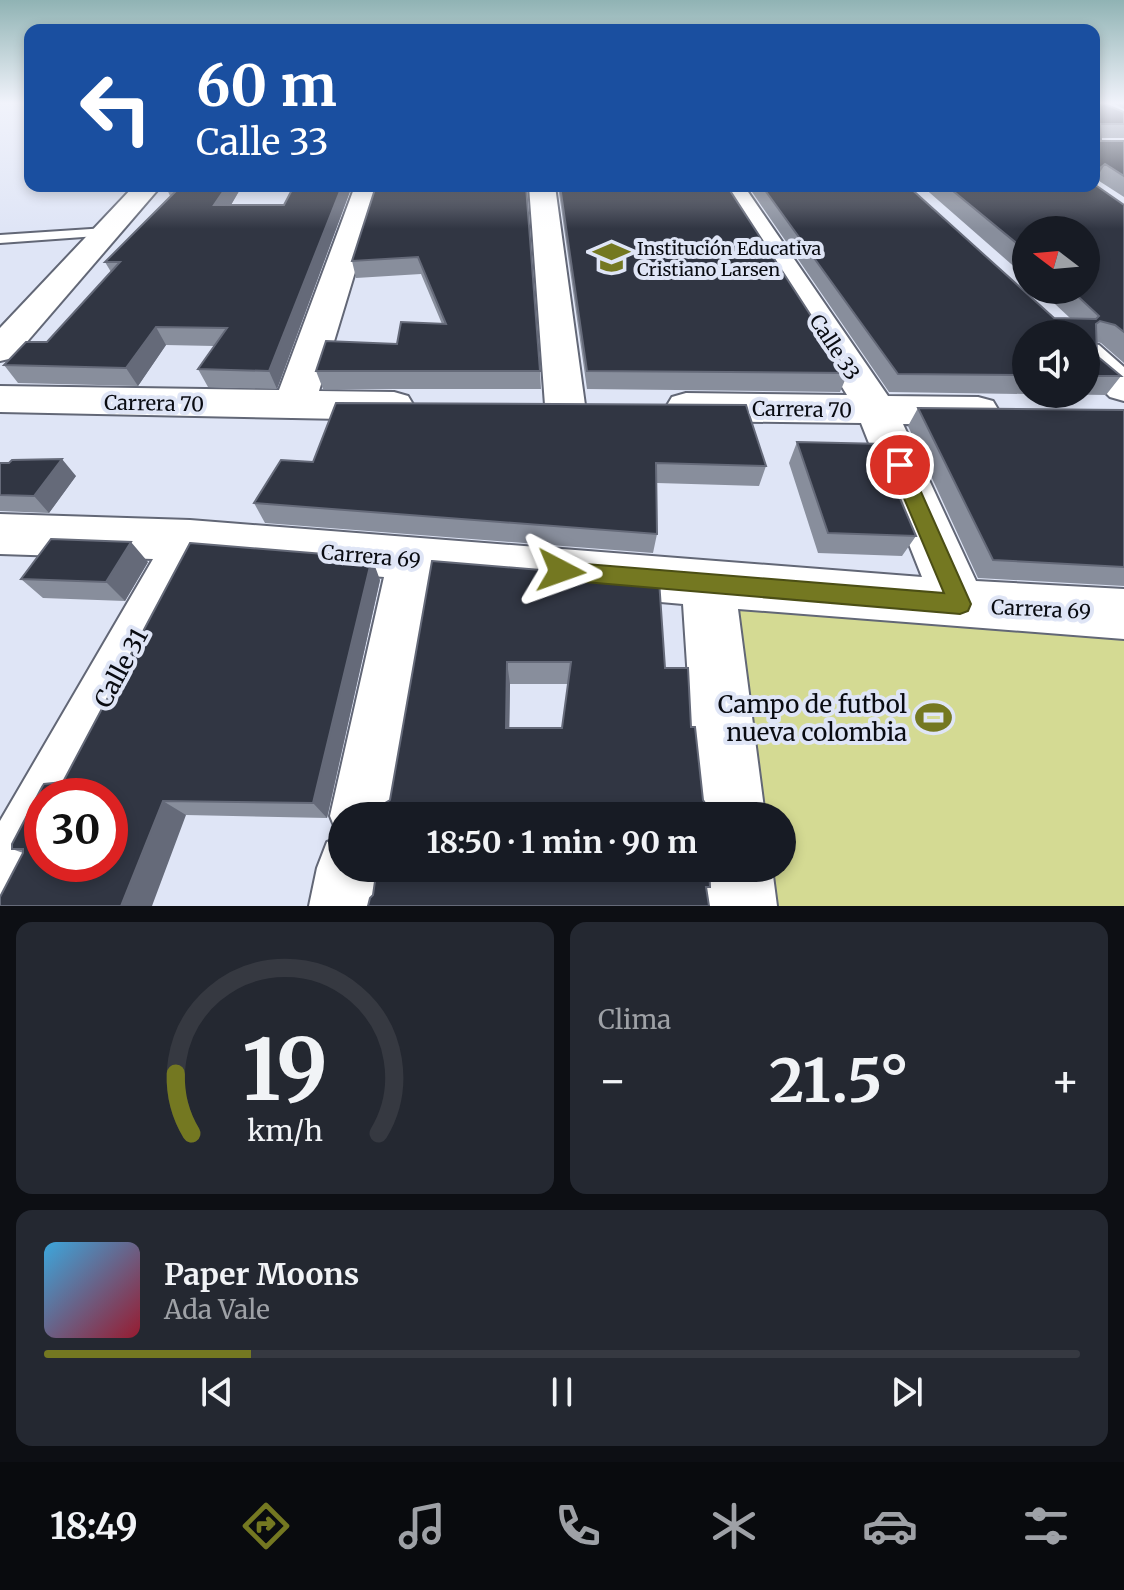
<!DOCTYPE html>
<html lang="es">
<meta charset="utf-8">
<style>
body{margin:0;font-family:Merriweather,serif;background:#242831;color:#f1f3f6;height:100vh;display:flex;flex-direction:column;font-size:30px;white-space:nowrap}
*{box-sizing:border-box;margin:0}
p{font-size:26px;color:#9ea1a6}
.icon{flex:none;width:44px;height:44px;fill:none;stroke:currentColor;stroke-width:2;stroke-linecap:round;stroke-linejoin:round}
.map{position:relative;height:906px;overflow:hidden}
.side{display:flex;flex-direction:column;gap:16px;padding:16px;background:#0d0f14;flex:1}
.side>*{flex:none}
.top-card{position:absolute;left:24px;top:24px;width:1076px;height:168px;border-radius:16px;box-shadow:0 4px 12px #0003;background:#1a4fa0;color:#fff;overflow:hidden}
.needle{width:52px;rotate:286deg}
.fabs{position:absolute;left:1012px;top:216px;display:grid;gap:16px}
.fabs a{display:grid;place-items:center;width:88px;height:88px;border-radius:50%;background:#171b24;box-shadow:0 4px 12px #0003;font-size:40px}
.speed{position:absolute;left:24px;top:778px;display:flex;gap:16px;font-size:40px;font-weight:700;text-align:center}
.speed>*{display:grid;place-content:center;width:104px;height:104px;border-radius:50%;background:#171b24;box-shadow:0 4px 12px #0003;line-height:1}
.speed .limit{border:12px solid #d22;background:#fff;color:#111}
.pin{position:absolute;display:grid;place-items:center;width:68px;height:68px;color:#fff;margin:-34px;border:4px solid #fff;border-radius:50%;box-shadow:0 2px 8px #0007}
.me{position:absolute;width:88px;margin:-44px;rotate:94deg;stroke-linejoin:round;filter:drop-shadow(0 0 6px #0008)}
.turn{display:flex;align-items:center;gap:28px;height:168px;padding:0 40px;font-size:36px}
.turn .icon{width:104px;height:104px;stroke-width:2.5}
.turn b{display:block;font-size:56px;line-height:68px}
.big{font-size:60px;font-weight:700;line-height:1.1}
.side .tile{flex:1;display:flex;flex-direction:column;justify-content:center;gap:12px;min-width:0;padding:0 28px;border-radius:16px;background:#242831}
.side .dial{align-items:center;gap:0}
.dial svg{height:208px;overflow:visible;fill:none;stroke:#363941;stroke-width:7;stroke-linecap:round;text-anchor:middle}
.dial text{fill:#f1f3f6;stroke:none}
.song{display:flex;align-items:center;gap:24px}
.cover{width:96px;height:96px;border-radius:12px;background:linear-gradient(135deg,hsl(200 70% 55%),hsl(350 70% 35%))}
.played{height:8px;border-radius:4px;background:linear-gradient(90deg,#747821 20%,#363941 20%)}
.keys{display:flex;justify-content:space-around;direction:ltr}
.heat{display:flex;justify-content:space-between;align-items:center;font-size:44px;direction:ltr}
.side .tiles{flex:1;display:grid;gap:16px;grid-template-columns:1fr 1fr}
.tile:last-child{grid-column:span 2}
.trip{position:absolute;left:328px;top:802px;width:468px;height:80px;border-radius:40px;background:#171b24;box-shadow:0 4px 12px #0003;font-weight:700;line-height:80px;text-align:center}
.menu{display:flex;height:128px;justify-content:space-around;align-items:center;background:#090b0e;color:#9ea1a6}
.menu .icon{width:56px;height:56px}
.menu .selected{color:#747821}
.menu b{font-size:36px;color:#f1f3f6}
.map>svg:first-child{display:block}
.green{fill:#d4da93}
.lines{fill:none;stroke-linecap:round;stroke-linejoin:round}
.service-casing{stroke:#626776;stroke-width:4}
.minor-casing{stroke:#626776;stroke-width:4}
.trunk-casing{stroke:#626776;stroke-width:4}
.service{fill:#fff;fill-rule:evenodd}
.minor{fill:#fff;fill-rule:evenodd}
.trunk{fill:#fff;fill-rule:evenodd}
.wall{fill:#888e9c;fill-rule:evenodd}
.shaded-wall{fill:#656a79}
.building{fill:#313643;stroke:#656a79;stroke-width:2;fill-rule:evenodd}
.route{fill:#747821;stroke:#4b4e15;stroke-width:2}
.labels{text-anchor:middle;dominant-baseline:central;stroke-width:8;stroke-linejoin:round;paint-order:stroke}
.far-poi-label{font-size:18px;fill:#090b11;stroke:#dfe5f6;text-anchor:start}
.street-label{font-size:20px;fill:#090b11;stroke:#dfe5f6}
.near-street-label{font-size:24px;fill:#090b11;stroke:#dfe5f6}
.near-poi-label{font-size:24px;fill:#090b11;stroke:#dfe5f6;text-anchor:end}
</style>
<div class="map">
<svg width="1124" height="906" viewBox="0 0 1124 906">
<rect width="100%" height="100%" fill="#dfe5f6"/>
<path class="green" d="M730 596 1124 621V906H762L758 868H782V816H752Z"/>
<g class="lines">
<defs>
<path id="service" d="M106 228 113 232 111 235 0 243V235Z"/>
<path id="minor" d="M355 186H381L319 391 394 392 408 396 414 406 408 416 394 420 0 412V386L279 390Z
M529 186H555L585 405 579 415 565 419 551 415 545 405Z
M718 186H744L888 396 978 397 993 401 999 411 993 421 978 425 903 424 976 581 1124 589V639L738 609 765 816H697L683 604 436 582 398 816H342V868H389L383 906H309L317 868 327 842 339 838 330 816 384 577 204 562 88 796H42V864H53L32 906H0V821L153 559 0 554V514L190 520 922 577 861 423 686 421 672 417 666 407 672 397 686 393 847 395Z
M1086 342 1099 345 1124 367V401L1110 397 1086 374Z
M700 868H772L777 906H703Z"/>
<path id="trunk" d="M134 186H161L13 358 0 361V328Z"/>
</defs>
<use href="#service" class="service-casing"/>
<use href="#minor" class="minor-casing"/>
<use href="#trunk" class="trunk-casing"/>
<use href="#service" class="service"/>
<use href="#minor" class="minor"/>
<use href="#trunk" class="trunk"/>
</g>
<path class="wall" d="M1094 102 1124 112V138H1100L1101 141H1124V197L1096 179 1094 181Z
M1111 102H1124V109Z
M169 186H242L231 205H284L294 186H352L277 389 208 387 198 369 214 346 166 345 138 386 18 383 4 365 47 342 111 272 105 262 170 196 167 189Z
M376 186 540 371 541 389H323L316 371 397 344 442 324 421 274 356 278 352 261Z
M558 186H727L848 373 840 392 587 389Z
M748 186H908L1054 318H1070L1040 290H1086L1026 230V277L922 186H1094L1124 205V363L1101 343 1097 342V356L1121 376 1106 395 1038 394H1086V334H1026V394L889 392Z
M336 403 766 466 759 486 657 483V534L653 553 265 523 254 503 313 462Z
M918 408 1124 410V586L978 578 908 426Z
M797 442 901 482 896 490 916 536 902 556 818 553 789 463Z
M0 463 76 476 49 513 0 511Z
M432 561 665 668 691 727 703 800 707 806 702 814 390 800ZM510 684H568L562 728H509Z
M148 562 125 601 43 598 21 579Z
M380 580 327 818 186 815 23 853 12 849 63 782Z"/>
<path class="shaded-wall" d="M1105 164 1096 179 1094 181V178L1100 168Z
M227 186H242L221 222 214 205Z
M342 186H352L277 389 269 371Z
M156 327 166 345 138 386 126 368Z
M62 459 76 476 49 513 34 496Z
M131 542 148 562 125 601 106 582Z
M372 558 380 580 327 818 313 803Z
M507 662 510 684 509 748 506 728Z
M163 801 186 815 152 906H121Z"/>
<path class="building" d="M1094 102H1100L1124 112V124H1100L1101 141H1124V176L1105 164 1100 168H1094Z
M1094 184 1124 205V332L1115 325 1100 321 1096 324 1097 356 1121 376H1086V334H1026V375L898 374 762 186H908L1054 318 1096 319 1099 316 1071 290H1086V230H1026V251L947 186H1094Z
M169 186H227L214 205H284L294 186H342L269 371 198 369 227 328 156 327 126 368 4 365 26 342H47L120 262H105L178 189H167Z
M376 186H526L540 371H316L326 341 397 344 401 322 446 324 418 257 352 261Z
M560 186H727L848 373 587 371Z
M336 403 746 405 766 466 656 463 657 534 254 503 281 460 313 462Z
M918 408 1124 410V567L993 560Z
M797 442 885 444 901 482H893L916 536 828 533Z
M62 459 34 496 0 495V463H9L12 460Z
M51 539 131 542 106 582 21 579Z
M190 543 372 558 313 803 163 801 121 906H0V897L23 853V849H12V844L42 787 44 784 63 782ZM42 796H110V864H42Z
M432 561 659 580 665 668H688L691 727H695L703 800 707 806H701L703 816H383L385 803 390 800ZM507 662H571L562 728H506Z
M377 868H709L710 887H706L709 906H368L370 898 373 895Z"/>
<linearGradient id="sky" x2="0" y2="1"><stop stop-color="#90b3b4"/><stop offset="0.45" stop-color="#f1f3fb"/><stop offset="1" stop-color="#f1f3fb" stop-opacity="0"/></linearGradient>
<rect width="1124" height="229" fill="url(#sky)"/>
<path class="route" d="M900 459 909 465 971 604 968 611 960 614 561 580 554 578 550 571 554 565 561 562 944 593 890 465Z"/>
<defs>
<symbol id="school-bare" viewBox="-9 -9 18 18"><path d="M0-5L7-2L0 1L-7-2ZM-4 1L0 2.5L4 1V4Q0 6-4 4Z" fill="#747821" stroke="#dfe5f6" stroke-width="2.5" paint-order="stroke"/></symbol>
<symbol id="stadium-bare" viewBox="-9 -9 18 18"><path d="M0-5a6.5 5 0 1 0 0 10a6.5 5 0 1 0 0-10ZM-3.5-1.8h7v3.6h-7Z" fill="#747821" stroke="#dfe5f6" stroke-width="2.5" paint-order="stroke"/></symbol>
</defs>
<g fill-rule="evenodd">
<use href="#school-bare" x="586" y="232" width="51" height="51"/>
<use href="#stadium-bare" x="908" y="692" width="51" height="51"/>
</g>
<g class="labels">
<g class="far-poi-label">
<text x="637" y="248">Institución Educativa<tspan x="637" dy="21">Cristiano Larsen</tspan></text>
</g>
<g class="street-label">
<text transform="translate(835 347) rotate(57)">Calle 33</text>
<text transform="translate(154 403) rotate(1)">Carrera 70</text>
<text transform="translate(802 409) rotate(1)">Carrera 70</text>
<text transform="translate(371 556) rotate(5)">Carrera 69</text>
<text transform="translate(1041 609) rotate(3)">Carrera 69</text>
</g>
<g class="near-street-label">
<text transform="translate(121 668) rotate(-62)">Calle 31</text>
</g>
<g class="near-poi-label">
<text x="907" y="704">Campo de futbol<tspan x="907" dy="28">nueva colombia</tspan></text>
</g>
</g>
</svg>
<div class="fabs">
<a><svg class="needle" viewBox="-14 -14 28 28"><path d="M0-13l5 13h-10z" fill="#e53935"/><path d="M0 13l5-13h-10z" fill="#9ea1a6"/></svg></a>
<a><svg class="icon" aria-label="sound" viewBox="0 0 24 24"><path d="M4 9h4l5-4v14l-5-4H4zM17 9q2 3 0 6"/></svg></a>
</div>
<div class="speed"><div class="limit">30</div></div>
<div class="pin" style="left:900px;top:465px;background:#d93025"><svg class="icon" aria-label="arrive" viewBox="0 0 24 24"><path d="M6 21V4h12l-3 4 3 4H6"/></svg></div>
<svg class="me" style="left:561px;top:571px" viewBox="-20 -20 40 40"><path d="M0-17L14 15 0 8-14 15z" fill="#747821" stroke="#fff" stroke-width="4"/></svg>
<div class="trip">18:50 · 1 min · 90 m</div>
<div class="top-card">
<div class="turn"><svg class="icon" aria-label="left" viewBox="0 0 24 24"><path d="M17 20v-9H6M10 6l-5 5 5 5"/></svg><div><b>60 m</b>Calle 33</div></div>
</div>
</div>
<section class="side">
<div class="tiles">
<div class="tile dial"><svg viewBox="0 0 100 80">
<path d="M14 69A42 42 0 1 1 86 69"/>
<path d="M14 69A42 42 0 0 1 8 46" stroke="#747821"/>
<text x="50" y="56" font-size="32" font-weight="700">19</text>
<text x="50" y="72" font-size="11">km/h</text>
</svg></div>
<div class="tile"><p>Clima</p>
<div class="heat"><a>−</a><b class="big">21.5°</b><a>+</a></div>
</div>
<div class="tile">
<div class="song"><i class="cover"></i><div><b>Paper Moons</b><p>Ada Vale</p></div></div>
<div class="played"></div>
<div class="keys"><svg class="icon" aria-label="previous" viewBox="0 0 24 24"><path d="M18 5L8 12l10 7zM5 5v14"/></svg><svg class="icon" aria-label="pause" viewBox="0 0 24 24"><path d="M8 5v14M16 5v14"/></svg><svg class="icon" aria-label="next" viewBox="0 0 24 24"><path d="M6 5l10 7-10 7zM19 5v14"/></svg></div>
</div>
</div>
</section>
<nav class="menu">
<b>18:49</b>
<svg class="icon selected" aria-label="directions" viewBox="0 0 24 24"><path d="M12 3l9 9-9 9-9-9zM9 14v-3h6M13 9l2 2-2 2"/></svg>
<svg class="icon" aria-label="music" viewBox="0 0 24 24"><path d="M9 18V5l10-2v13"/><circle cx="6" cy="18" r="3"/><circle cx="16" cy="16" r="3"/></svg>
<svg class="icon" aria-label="phone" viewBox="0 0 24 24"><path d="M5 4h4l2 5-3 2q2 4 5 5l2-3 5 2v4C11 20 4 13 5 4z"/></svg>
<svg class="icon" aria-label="climate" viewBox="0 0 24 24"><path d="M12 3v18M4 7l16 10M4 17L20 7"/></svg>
<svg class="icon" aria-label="car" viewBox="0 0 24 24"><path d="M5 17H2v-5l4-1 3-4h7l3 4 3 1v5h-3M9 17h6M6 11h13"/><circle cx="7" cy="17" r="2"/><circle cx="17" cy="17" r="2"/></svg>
<svg class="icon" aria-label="filters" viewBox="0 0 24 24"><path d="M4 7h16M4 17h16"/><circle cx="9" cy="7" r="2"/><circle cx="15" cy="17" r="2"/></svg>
</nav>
